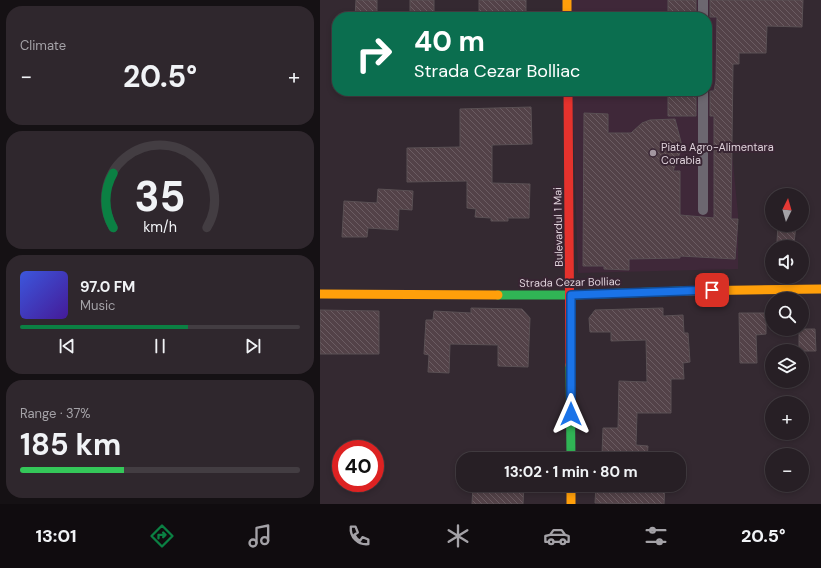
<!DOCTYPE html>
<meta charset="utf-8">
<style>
body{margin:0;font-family:"DM Sans",sans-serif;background:#2f272d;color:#f1f3f6;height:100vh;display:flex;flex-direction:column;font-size:15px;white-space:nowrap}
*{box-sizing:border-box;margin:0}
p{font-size:13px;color:#a4a2a7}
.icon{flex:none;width:22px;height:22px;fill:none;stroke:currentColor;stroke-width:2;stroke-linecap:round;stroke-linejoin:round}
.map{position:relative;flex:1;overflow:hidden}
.details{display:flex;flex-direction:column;gap:6px;padding:6px;background:#151114;width:320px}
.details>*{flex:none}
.top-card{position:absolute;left:12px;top:12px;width:380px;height:84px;border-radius:16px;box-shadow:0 2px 6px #0003,0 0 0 1px #433d42;background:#0b6e4f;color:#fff;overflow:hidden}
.needle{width:26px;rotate:5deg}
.tools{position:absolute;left:445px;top:188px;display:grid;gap:8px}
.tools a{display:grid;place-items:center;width:44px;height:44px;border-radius:50%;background:#271f25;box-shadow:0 2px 6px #0003,0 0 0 1px #433d42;font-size:20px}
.speed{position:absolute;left:12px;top:440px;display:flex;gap:8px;font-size:20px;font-weight:700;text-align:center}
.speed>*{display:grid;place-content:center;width:52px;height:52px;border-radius:50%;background:#271f25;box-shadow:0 2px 6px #0003,0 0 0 1px #433d42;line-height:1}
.speed .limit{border:6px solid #d22;background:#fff;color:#111}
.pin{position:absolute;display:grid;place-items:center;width:34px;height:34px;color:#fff;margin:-17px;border-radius:8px;box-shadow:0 2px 6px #0006}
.me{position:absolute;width:44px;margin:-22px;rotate:0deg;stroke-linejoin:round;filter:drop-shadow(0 0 3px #0008)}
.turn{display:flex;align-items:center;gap:14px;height:84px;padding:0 16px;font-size:18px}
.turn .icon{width:52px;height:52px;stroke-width:2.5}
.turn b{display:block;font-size:28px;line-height:34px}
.big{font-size:30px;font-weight:700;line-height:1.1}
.details .widget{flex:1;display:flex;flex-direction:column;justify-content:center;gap:6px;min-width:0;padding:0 14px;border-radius:16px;background:#2f272d}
.details .dial{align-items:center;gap:0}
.dial svg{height:104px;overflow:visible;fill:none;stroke:#433d42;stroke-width:7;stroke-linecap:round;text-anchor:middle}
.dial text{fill:#f1f3f6;stroke:none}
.song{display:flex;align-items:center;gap:12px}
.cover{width:48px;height:48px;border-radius:6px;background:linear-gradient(135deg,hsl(230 70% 55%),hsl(260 70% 35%))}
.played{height:4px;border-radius:2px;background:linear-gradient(90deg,#0b8043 60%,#433d42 60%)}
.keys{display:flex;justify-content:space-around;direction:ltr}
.heat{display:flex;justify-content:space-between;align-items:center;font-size:22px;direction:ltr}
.charge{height:6px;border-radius:3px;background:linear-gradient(90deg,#34c759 37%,#433d42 0)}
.trip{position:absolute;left:136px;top:452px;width:230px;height:40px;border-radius:16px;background:#271f25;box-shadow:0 2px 6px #0003,0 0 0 1px #433d42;font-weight:700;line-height:40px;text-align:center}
.dock{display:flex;height:64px;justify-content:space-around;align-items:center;background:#100c0f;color:#a4a2a7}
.dock .icon{width:28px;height:28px}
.dock .on{color:#0b8043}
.dock b{font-size:18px;color:#f1f3f6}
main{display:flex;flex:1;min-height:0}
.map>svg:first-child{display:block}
.built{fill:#3f2839}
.building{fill:url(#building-back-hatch);stroke:#5a5054}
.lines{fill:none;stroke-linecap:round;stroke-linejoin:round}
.lane{stroke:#6c6770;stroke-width:10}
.fast{stroke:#30b455;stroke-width:9}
.slow{stroke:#ff9f0a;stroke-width:9}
.jam{stroke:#e5322d;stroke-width:9}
.route-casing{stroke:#114b97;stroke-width:10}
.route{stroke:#1a73e8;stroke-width:7}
.poi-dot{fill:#a397a0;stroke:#382533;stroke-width:1.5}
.labels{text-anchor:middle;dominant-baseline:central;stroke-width:4;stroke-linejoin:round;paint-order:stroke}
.poi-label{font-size:11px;fill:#dfd2db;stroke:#382533;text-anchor:start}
.street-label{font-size:11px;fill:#dfd2db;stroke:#382533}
</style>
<main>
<section class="details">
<div class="widget"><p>Climate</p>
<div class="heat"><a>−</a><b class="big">20.5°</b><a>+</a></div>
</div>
<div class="widget dial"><svg viewBox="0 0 100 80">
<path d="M14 69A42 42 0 1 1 86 69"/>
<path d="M14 69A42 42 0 0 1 14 27" stroke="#0b8043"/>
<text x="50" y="56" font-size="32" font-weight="700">35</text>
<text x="50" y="72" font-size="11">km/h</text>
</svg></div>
<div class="widget">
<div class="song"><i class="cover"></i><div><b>97.0 FM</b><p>Music</p></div></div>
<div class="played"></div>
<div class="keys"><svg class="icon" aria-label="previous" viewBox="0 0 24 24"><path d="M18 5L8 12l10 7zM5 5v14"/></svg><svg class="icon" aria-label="pause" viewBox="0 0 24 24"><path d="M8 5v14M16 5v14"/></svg><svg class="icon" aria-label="next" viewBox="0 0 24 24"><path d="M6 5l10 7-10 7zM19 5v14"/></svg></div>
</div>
<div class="widget"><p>Range · 37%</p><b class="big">185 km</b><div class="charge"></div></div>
</section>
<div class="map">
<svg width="501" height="504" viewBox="0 0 501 504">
<defs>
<pattern id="building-back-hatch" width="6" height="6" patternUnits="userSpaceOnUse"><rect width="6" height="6" fill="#534248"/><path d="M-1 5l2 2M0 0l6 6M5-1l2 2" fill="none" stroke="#6b5c62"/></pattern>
</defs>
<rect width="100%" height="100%" fill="#342931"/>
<path class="built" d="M249 0H404V70L418 214V269L258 273 252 91H387V17H249Z"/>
<path class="building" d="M36 0H57V17H35Z
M90 0H114V17H90Z
M159 0H206V17H159Z
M348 0H376V17H348Z
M390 0H483L482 27 447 26 446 53H419V64H413L411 219H418L415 259 360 256V258L309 259V270L284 269V266H263L264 113 288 114V133H311L322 123 330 120 355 119 361 142V150L353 171H360V215L394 218V116H390V91H394L396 81 397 17H390Z
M348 91H376V116H348Z
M211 107 212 144 172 145V183L210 184 209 218H188V221H171V218L155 217 156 209 147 208V181L87 182V148L140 147V109Z
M58 189 93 191 92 210 79 209 78 230 48 228 47 237H22L24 201 57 203Z
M458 225H476L474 243 457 242Z
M151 308 202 309 210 318 208 367 178 366V345L130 344 129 373 108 372 109 355 104 354 106 320H113L114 311 151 313Z
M343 308V316L363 315 364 333H368L370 362 363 363 364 379H351V413H317L316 445 328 446 327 459H284V454H282L283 428H298L299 381 327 382 326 340 291 341V332H270L269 318 275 310Z
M0 310 59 311V354H0Z
M419 313H446V334L436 335 437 363H420Z
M479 329H495L496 351H479Z
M153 485H204L203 504H152Z
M276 485H345L344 504 275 503Z"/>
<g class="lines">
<path class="lane" d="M383 17V0
M383 210V91"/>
<path class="fast" d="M178 295H251L362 291
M250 365 251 459"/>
<path class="slow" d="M247 0V17
M362 291 501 289
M0 294 178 295
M251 485V504"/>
<path class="jam" d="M248 91 250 365"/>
</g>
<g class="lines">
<defs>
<path id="route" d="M251 414V295L392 290"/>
</defs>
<use href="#route" class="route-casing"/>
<use href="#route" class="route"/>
</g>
<circle class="poi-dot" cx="333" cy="153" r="4"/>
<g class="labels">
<g class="poi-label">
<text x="341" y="147">Piata Agro-Alimentara<tspan x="341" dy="13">Corabia</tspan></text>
</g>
<g class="street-label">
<text transform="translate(238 227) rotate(-91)">Bulevardul 1 Mai</text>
<text transform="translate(250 282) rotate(-1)">Strada Cezar Bolliac</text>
</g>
</g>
</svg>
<div class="tools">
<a><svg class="needle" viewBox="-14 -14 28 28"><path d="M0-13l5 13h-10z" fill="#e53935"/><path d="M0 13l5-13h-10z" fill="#a4a2a7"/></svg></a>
<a><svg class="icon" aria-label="sound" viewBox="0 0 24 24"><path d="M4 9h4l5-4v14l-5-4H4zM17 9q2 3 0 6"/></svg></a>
<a><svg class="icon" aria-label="search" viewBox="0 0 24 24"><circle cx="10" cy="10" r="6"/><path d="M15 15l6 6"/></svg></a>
<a><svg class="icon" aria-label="layers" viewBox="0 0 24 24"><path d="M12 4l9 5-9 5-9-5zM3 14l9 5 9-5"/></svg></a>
<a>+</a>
<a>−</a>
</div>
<div class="speed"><div class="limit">40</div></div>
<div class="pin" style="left:392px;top:290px;background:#d93025"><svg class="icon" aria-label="arrive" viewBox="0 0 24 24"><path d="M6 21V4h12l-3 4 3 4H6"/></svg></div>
<svg class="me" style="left:251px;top:414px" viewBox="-20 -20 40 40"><path d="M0-17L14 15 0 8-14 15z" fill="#1a73e8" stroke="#fff" stroke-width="4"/></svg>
<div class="trip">13:02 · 1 min · 80 m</div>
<div class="top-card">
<div class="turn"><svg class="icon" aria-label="right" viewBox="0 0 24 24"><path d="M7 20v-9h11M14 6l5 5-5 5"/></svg><div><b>40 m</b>Strada Cezar Bolliac</div></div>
</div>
</div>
</main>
<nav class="dock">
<b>13:01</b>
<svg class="icon on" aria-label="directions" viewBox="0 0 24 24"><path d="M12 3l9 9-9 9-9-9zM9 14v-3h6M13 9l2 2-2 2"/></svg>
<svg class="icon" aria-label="music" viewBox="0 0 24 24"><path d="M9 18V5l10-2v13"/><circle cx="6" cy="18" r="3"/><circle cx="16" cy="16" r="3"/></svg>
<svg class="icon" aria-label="phone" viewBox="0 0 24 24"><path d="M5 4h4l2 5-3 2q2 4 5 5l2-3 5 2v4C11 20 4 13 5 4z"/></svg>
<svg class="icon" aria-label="climate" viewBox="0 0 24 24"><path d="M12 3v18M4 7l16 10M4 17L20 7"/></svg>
<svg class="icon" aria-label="car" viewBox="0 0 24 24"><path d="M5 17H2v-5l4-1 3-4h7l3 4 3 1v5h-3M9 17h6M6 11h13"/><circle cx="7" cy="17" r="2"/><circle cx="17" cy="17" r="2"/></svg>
<svg class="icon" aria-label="filters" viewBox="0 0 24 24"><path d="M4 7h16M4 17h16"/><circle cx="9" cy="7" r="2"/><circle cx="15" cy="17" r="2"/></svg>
<b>20.5°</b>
</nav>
